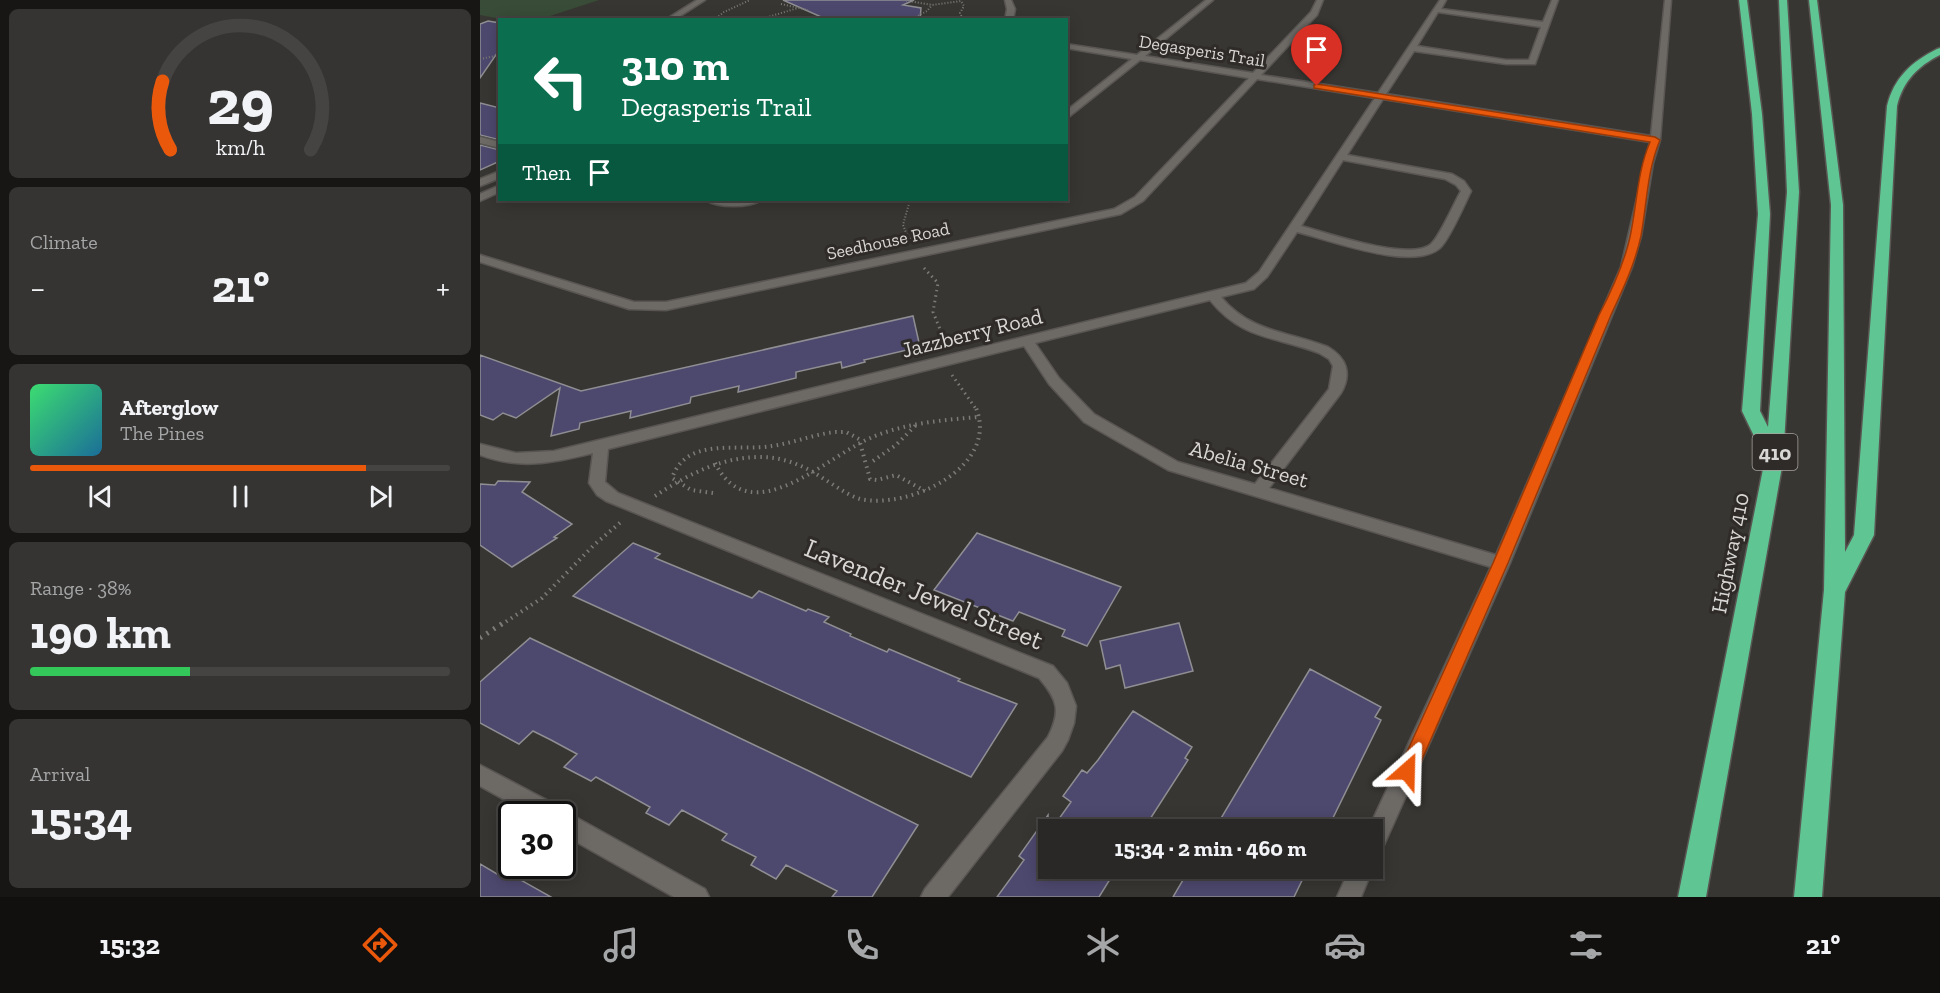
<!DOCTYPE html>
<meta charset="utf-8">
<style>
body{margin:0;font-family:"Zilla Slab",serif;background:#363432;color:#f1f3f6;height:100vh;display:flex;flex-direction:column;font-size:22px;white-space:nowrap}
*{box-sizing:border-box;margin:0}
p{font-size:20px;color:#a5a6a7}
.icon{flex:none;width:33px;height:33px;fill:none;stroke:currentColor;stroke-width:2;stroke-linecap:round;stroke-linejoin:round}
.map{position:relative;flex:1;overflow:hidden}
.sheet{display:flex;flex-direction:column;gap:9px;padding:9px;background:#171615;width:480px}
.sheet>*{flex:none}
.top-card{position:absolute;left:18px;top:18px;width:570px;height:183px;border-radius:0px;box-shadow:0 3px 15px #0003,0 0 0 2px #464443;background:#0b6e4f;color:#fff;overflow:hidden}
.speed{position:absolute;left:18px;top:801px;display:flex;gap:12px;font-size:30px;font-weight:700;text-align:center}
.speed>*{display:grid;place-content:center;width:78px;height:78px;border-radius:50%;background:#2a2826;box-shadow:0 3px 15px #0003,0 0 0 2px #464443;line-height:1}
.speed .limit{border:3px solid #111;border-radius:9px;background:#fff;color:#111}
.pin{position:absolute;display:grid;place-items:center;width:51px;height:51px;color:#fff;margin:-62px -26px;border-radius:50% 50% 50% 0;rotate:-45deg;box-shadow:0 0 6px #0007}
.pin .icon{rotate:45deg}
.me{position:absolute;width:66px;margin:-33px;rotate:25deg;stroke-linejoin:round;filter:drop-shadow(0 0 4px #0008)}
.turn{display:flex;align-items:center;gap:21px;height:126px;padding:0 24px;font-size:27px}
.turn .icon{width:78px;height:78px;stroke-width:2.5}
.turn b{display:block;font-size:42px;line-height:51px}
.then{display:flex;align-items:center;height:57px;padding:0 24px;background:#0003;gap:12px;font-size:22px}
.big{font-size:45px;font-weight:700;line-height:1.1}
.sheet .card{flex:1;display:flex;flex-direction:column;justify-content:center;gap:9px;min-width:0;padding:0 21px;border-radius:9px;background:#363432}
.sheet .dial{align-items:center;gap:0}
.dial svg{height:156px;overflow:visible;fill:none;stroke:#464443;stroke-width:7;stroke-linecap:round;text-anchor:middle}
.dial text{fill:#f1f3f6;stroke:none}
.song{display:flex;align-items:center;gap:18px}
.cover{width:72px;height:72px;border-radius:9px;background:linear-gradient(135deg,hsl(140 70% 55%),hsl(200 70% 35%))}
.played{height:6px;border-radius:3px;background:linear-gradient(90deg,#ea580c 80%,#464443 80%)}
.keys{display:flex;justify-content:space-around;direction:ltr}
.heat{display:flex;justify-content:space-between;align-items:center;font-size:33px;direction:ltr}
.charge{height:9px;border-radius:4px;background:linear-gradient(90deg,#34c759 38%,#464443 0)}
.trip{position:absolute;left:558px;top:819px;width:345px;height:60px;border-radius:0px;background:#2a2826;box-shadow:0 3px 15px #0003,0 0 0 2px #464443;font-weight:700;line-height:60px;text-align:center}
.menu{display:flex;height:96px;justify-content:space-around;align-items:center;background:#11100f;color:#a5a6a7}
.menu .icon{width:42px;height:42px}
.menu .active{color:#ea580c}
.menu b{font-size:27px;color:#f1f3f6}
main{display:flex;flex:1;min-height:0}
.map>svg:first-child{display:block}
.green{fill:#384c37}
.building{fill:#4d486e;stroke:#8f8e93;stroke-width:1.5}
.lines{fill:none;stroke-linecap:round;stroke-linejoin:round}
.street-casing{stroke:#585552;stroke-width:3}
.highway-casing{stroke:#585552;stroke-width:3}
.path-far3{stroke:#7d7b77;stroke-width:2;stroke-dasharray:1 2;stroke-linecap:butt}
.path-far2{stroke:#7d7b77;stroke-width:3;stroke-dasharray:1.5 4;stroke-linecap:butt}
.path-far1{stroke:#7d7b77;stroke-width:4;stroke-dasharray:1.5 4.5;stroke-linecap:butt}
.path{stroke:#7d7b77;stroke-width:5;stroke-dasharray:2 6;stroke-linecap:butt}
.street{fill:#6d6a66;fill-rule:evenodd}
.highway{fill:#5ec593;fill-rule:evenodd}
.route{fill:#ea580c;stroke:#983908;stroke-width:1.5}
.labels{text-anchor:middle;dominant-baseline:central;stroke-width:6;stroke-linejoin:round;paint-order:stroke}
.far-street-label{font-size:18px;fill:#d9d7d5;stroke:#2e2b28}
.shield{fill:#2e2b28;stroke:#a6a3a1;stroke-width:1.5}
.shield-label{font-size:21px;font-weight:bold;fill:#d9d7d5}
.street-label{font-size:22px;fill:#d9d7d5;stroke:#2e2b28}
.near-street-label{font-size:27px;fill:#d9d7d5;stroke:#2e2b28}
</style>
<main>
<section class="sheet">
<div class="card dial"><svg viewBox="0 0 100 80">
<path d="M14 69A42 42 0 1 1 86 69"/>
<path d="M14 69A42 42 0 0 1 10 34" stroke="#ea580c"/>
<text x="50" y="56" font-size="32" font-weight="700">29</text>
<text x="50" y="72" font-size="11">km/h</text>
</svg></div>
<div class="card"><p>Climate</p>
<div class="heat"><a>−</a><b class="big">21°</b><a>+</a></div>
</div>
<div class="card">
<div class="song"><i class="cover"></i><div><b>Afterglow</b><p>The Pines</p></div></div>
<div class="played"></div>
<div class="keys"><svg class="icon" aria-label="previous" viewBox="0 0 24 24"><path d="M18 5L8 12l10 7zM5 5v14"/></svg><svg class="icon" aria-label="pause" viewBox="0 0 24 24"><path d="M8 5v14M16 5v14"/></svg><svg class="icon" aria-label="next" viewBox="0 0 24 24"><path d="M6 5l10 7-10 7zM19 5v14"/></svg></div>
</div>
<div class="card"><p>Range · 38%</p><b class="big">190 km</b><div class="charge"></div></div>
<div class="card"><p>Arrival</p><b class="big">15:34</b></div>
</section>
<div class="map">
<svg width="1460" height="897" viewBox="0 0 1460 897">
<rect width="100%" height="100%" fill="#383632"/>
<path class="green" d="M0 0H119L61 19H21L0 15Z"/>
<path class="building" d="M303 0H434L423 5 441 8 440 20H348Z
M8 21 20 23V49L0 78V24Z
M0 103 20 108V140L0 135Z
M0 145 20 150V161L0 170Z
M433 316 440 347 384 360 385 362 362 368 361 362 316 372V378L258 392 259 386 211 397 210 403 150 418 151 411 100 423 99 429 71 436 80 388 36 418 23 413 13 420 0 415V355L101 391Z
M18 481 50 482 42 492 92 524 74 537 77 538 32 567 0 545V484L15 485Z
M497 533 641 587 607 646 582 636 585 630 539 612 533 621 454 590Z
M153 543 180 554 175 558 272 598 279 591 326 611 328 609 349 617 344 622 371 634 370 636 407 652 409 649 480 679 478 681 537 704 491 777 93 596Z
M699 623 713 671 645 688 640 665 626 669 620 641Z
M50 638 331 772 438 825 392 897H352L357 891 306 865 296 879 271 865 276 857 242 840 247 834 202 810 189 825 166 813 170 807 116 777 111 781 84 767 97 754 71 740 53 731 39 744 0 723V682Z
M830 669 901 707 895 717 901 720 847 830H734Z
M653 711 712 747 705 758 708 760 663 830H571L591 802 583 796 602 770 607 773 618 760Z
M568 815V868H637L619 897H517L544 860 539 856Z
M0 864 17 874 21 869 71 897H0Z
M710 868H828L814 897H693Z"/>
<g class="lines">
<defs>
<path id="street" d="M217 0H225L194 20H185Z
M525 0H531L535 9 533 20H525L527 9Z
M726 0H733L665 56 773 73 831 12 837 0H843L837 15 781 75 898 93 960 0H966L961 9 1063 22 1072 0H1078L1055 64H1026L934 51 906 94 1171 136 1185 0H1191L1180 140 1173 163 1161 236 1152 267 1030 563 900 854 892 857V830H888L1011 567 688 470 604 422 569 384 544 346 128 449 125 482 138 493 573 666 587 683 596 706 594 723 588 740 582 751 468 897H441L445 889 568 737C581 711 578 700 559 678L126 501 117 495 109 483 113 453C73 463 40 470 0 455V444L36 453 74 451 766 283 779 272 895 98 777 79 663 201 641 214 186 310 149 309 0 262V255L154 302H186L634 209 655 197 769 78 660 60 586 119V111L652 59 586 48V44L657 55ZM958 12 1061 27 1049 60H1026L937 46ZM903 99 1170 142 1141 267 1016 555 789 488 861 393C872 374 867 358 848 347 808 331 771 333 741 297L774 289 787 277 817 232C850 240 933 272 960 248 969 240 985 204 991 191L984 181 972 174 867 155ZM863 160 965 179 976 185 981 191C974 203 960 236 951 244 930 262 848 233 821 226ZM730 300C762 340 795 336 839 353L849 359 853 366 849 389 775 484 698 462 614 414 579 378 555 343Z
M0 137 20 142V148L0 143Z
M20 171V178L0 186V179Z
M20 185V192L0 201V194Z
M226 200H281C270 208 237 208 226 200Z
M0 765 78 806 80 812 90 814 225 889 229 897H194L82 834V814H50L0 786Z
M892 866 893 868 881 897H857L870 868H892Z"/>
<path id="highway" d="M1259 0H1267L1282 114 1290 214 1280 411 1288 427 1307 192 1299 0H1307L1319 192 1303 461 1226 897H1198L1285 459 1262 411 1278 214 1272 114Z
M1329 0H1337L1363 205 1365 552 1374 535 1407 106C1414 78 1431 62 1457 49L1460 48V55C1438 66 1423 81 1417 106L1394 535 1365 592 1342 897H1314L1344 590 1351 205Z"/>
</defs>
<use href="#street" class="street-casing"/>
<use href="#highway" class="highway-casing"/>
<path class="path-far3" d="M423 0 452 5 481 1 484 6 480 13 483 20
M301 4 328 10
M234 20 244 12 270 0
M278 20 318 8
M430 20 447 11 452 5
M0 59 20 55
M429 240 423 225 430 200"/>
<path class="path-far2" d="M429 238 430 241
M444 268 458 283 453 312 466 344
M472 375 496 409"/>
<path class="path-far1" d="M393 461 416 445 436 425
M235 463C272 535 348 454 395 436 428 423 463 420 498 417
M233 493 211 490 192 478C207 436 257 452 292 446 314 443 334 434 356 432H366L379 439 390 479 397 480 416 475 445 491
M175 496C207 475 241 457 280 457 304 457 325 466 344 479 356 486 367 495 380 499 428 510 520 467 496 408
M21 625 62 598 114 545 142 521"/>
<path class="path" d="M0 638 23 623"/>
<use href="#street" class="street"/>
<use href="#highway" class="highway"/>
</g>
<path class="route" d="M837 84 1175 137 1180 140C1167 171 1167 203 1161 236 1155 264 1143 289 1131 315L1028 563 934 778 927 781 921 778 918 771 921 765 1013 563 1119 315C1132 290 1144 264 1150 237 1157 205 1157 172 1170 142L834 88V85Z"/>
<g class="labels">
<g class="far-street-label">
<text transform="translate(722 51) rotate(9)">Degasperis Trail</text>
<text transform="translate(408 241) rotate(-12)">Seedhouse Road</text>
</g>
<rect class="shield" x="1272.5" y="434" width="45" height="36" rx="4.5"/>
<g class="shield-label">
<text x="1295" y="452">410</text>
</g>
<g class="street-label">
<text transform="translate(492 333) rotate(-14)">Jazzberry Road</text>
<text transform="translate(769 464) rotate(16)">Abelia Street</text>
<text transform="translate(1250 553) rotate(-79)">Highway 410</text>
</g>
<g class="near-street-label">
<text transform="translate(444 594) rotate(22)">Lavender Jewel Street</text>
</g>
</g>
</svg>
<div class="speed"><div class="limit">30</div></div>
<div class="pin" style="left:837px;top:86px;background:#d93025"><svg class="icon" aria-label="arrive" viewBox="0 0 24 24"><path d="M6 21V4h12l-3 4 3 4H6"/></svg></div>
<svg class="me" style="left:927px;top:771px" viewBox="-20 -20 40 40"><path d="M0-17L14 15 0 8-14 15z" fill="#ea580c" stroke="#fff" stroke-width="4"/></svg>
<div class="trip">15:34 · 2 min · 460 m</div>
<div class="top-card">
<div class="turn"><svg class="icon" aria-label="left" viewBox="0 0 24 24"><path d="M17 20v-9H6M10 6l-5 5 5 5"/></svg><div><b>310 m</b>Degasperis Trail</div></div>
<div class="then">Then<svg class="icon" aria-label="arrive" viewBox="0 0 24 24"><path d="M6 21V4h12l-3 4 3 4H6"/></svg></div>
</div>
</div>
</main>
<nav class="menu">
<b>15:32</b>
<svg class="icon active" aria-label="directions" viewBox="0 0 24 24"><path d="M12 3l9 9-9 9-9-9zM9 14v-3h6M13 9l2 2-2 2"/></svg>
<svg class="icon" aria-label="music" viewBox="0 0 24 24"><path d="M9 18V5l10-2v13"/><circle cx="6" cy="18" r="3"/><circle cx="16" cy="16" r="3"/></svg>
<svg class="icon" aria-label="phone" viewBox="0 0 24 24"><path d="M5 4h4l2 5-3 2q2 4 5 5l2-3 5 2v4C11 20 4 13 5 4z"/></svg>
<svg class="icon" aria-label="climate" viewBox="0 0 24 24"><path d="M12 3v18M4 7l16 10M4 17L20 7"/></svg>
<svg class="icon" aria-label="car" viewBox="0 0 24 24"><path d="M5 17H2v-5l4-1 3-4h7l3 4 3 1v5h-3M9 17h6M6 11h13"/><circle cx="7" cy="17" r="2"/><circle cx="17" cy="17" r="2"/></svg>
<svg class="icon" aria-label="filters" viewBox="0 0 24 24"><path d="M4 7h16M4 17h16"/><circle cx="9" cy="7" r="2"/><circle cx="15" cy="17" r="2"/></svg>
<b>21°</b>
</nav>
